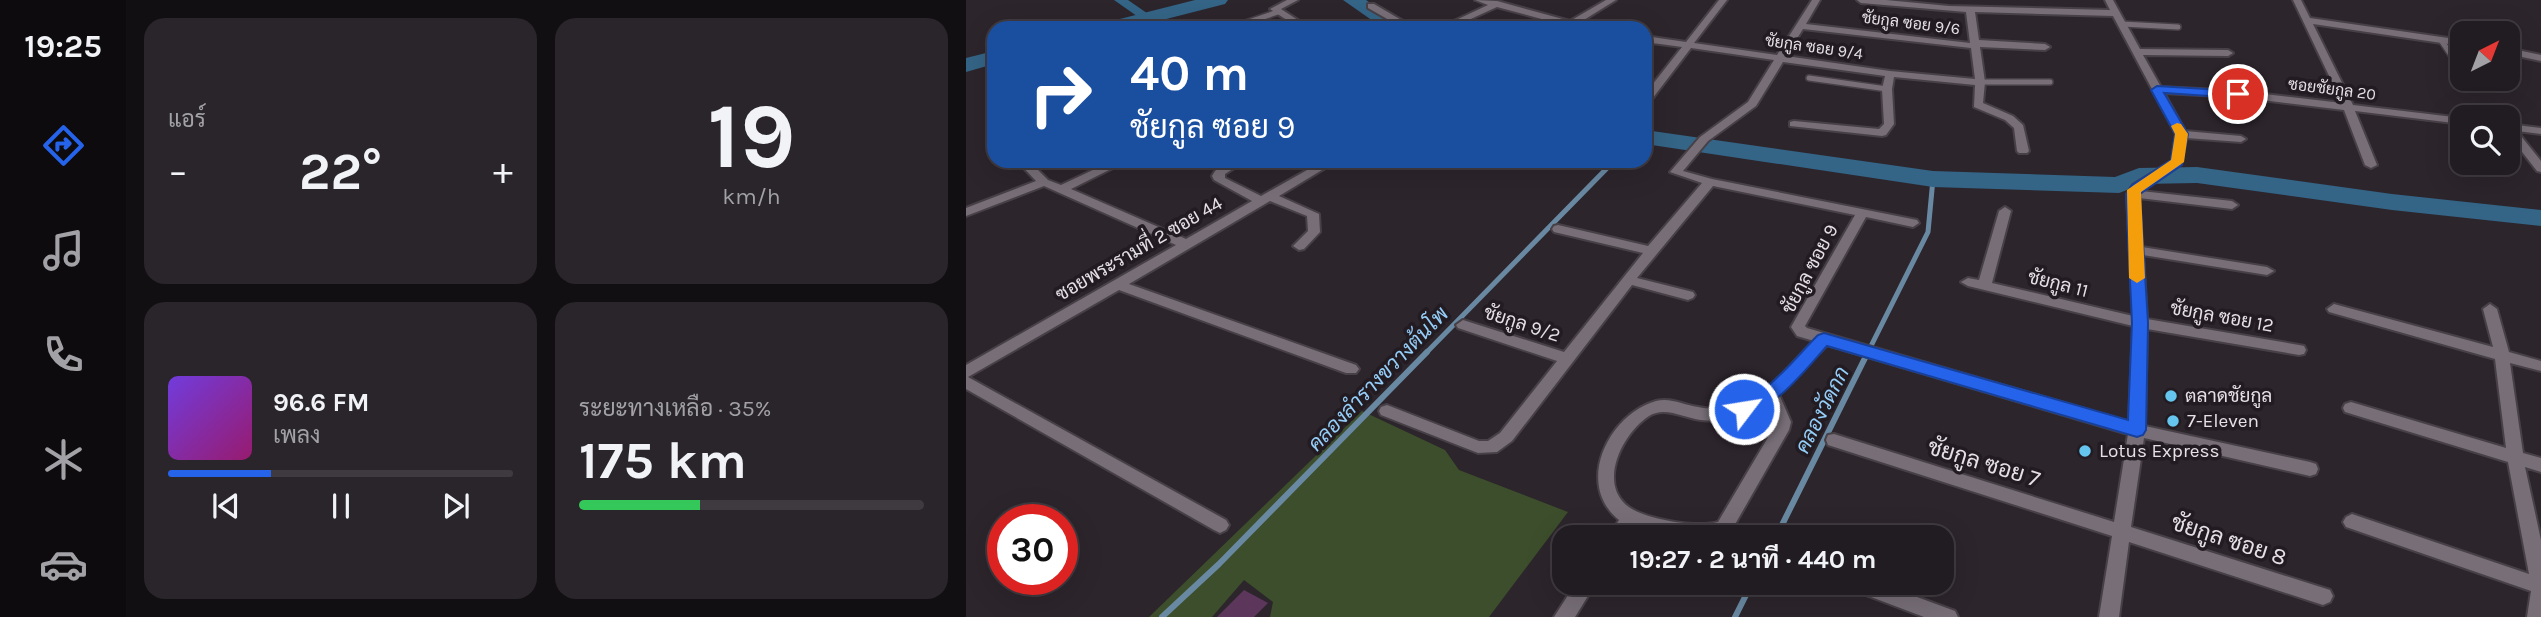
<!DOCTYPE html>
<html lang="th">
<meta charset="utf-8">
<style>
body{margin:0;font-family:Karla,Sarabun,sans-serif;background:#29252a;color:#f1f3f6;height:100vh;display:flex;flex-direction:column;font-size:26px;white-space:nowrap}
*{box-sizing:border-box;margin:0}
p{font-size:23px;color:#a2a1a5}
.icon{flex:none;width:38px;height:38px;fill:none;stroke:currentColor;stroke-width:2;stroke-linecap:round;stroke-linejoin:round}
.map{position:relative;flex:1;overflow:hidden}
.side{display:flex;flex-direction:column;gap:18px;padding:18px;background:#120f12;width:840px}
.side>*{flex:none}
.top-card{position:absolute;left:21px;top:21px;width:665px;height:147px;border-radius:21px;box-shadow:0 7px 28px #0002,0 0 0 2px #3e3a3f;background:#1a4fa0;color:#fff;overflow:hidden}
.needle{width:46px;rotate:42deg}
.fabs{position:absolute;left:1484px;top:21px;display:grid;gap:14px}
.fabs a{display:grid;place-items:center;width:70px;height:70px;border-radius:14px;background:#211c21;box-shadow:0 7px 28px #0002,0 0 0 2px #3e3a3f;font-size:35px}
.speed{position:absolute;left:21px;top:504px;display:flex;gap:14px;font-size:35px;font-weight:700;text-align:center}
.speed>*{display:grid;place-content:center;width:91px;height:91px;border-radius:50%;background:#211c21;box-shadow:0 7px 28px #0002,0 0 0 2px #3e3a3f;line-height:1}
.speed .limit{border:10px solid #d22;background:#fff;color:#111}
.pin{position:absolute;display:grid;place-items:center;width:60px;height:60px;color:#fff;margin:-30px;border:4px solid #fff;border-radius:50%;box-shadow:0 2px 7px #0007}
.me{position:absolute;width:77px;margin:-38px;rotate:59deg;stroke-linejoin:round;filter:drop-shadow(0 0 5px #0008)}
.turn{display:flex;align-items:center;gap:24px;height:147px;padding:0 28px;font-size:32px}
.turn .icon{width:91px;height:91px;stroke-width:2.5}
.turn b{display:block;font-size:49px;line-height:60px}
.big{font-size:52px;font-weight:700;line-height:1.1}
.side .card{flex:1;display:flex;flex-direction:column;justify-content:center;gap:10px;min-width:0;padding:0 24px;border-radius:21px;background:#29252a}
.side .dial{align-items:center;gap:0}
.dial b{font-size:91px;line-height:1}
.song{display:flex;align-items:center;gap:21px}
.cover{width:84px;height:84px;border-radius:10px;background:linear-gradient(135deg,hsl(260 70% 55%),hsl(320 70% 35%))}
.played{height:7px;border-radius:4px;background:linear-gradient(90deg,#2563eb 30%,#3e3a3f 30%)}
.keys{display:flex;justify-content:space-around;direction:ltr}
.heat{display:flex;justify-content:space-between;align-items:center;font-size:38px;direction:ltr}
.charge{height:10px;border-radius:5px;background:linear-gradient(90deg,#34c759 35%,#3e3a3f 0)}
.side .tiles{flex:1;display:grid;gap:18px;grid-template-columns:repeat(2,1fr)}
.trip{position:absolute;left:586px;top:525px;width:402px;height:70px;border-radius:21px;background:#211c21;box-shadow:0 7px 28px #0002,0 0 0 2px #3e3a3f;font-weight:700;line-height:70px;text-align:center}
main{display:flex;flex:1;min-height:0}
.menu{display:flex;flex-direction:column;width:126px;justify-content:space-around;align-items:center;background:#0d0b0d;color:#a2a1a5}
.menu .icon{width:49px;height:49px}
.menu .active{color:#2563eb}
.menu b{font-size:32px;color:#f1f3f6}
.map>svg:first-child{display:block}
.green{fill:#3c4e2b}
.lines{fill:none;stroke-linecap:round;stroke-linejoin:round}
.stream-far1{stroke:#6989a2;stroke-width:5}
.stream{stroke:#6989a2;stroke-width:6}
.canal{fill:#346486;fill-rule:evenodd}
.river{fill:#346486;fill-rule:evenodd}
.building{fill:#5c375b}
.lane-casing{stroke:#474046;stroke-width:8}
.street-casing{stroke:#474046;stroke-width:4}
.lane{stroke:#776e77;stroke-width:5}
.street{fill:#776e77;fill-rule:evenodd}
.route{fill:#2563eb;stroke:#184099;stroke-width:2}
.slow{fill:#f59e0b}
.poi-dot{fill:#65c5ee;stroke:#221c22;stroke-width:2.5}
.labels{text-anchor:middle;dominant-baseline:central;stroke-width:7;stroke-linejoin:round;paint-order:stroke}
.far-street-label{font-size:16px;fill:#e5e0e5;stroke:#221c22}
.street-label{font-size:19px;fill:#e5e0e5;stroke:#221c22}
.poi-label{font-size:19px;fill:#e5e0e5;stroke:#221c22;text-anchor:start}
.water-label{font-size:21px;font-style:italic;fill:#95cef9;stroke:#221c22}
.near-street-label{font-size:23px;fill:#e5e0e5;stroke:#221c22}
</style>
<main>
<nav class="menu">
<b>19:25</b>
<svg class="icon active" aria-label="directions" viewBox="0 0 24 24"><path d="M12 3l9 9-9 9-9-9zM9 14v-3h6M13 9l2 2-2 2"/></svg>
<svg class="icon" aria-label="music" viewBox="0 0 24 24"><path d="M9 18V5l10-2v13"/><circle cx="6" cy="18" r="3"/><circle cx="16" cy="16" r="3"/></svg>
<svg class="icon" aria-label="phone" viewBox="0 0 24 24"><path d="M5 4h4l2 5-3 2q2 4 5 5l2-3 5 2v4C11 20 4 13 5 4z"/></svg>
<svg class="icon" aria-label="climate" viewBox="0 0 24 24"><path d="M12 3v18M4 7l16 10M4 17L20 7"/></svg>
<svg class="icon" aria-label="car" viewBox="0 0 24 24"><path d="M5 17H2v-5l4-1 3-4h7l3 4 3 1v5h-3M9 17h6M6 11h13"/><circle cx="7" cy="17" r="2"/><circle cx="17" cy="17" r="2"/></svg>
</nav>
<section class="side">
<div class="tiles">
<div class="card"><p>แอร์</p>
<div class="heat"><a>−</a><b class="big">22°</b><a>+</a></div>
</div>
<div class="card dial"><b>19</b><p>km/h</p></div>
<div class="card">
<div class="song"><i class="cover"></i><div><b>96.6 FM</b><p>เพลง</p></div></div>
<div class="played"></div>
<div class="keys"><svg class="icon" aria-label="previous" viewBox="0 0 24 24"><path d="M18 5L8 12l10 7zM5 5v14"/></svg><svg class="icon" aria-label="pause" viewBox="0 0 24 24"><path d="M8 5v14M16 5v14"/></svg><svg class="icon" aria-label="next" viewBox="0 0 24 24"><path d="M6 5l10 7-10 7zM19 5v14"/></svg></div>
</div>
<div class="card"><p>ระยะทางเหลือ · 35%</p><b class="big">175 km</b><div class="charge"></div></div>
</div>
</section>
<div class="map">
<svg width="1575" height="617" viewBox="0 0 1575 617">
<rect width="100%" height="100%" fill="#2c252c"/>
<path class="green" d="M396 411 479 450 493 470 602 512 523 617H304L307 602 278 580 246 617H183Z"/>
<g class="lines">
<path class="stream-far1" d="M459 354 648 161
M901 354 962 232 967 179"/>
<path class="stream" d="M810 537 902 352
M196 617 253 564 461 352
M769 617 786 583"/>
<path class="canal" d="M148 0H162L188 18 178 21Z"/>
<path class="river" d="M229 0H262L259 4 165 28H131L134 24Z
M377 0H400L441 28H417Z
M28 51V64L0 72V58Z
M679 130 967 171 1149 177 1173 168 1231 167 1426 194 1575 210V226L1426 210 1231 183 1177 184 1153 193 967 187 679 144Z"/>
</g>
<path class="building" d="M278 590 302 603 288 617H251Z"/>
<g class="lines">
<defs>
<path id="lane" d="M1156 24 1212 27
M265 28 312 12
M393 28 403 24
M1542 38 1549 36
M1475 40 1496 71
M843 78 921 89
M1501 79 1506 85
M1014 82H1084"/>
<path id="street" d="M321 0H332L315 9 344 28H333L304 9Z
M509 0 531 1 604 21 640 0H650L613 23 625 28H599L598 25 531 7 485 28H473L522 5Z
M753 0H761L728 43 811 55 846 0H854L840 24 1004 43 1000 12 895 3 891 0H920L983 6 1144 10 1139 0H1147L1174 49 1262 50 1267 53 1262 56 1177 55 1195 87 1272 91 1376 103 1327 0H1335L1344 18 1496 40V46L1347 24 1387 105 1496 118V124L1389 111 1411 165 1405 168 1399 165 1378 110 1272 97 1198 93 1219 131 1275 136 1280 139 1275 142 1220 138 1215 164 1175 191 1266 201 1272 205 1266 209 1173 198 1176 247 1301 267 1308 271 1301 275 1177 255 1181 319 1333 345 1338 346 1340 350 1338 354 1333 355 1181 329 1179 426 1344 462 1350 464 1352 469 1350 474 1344 476 1178 438 1165 527 1364 590 1367 596 1364 602 1357 605 1163 542 1153 617H1133L1146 536 862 445 860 440 862 435 868 434 1148 522 1162 434 861 345 813 394 825 422 823 430 764 533C734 544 698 535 668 526L661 537H642L653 520C608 484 643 414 690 401 704 397 718 405 732 407 746 410 761 409 775 404 804 393 826 362 848 341L831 336 825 327 889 215 747 186 671 278 727 292 729 295 727 298 722 300 666 285 546 441 531 452 512 453 415 415 413 411 415 407 421 405 513 441H522L534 433 591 361 492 328 490 325 497 320 598 352 677 253 588 232 586 229 588 226 592 225 682 246 736 183 704 172 734 137 782 102 808 60 725 48 683 103 679 104V94L716 47 679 42V36L720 42ZM1009 12 1147 16 1210 134 1206 161 1167 185 1161 194 1167 316 1026 283 1045 211 1039 207 1033 211 1013 280 1002 278 995 282 1002 286 1167 326 1163 422 841 328 839 326 900 217 947 227 953 223 951 220 746 179 717 171 742 141 790 106 817 62 919 76 916 89 918 124 913 129 828 121 824 122V126L916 136 920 135 928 124 926 89 928 77 1009 85 1008 107 1039 120 1048 128 1051 151 1053 153H1061L1063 151 1057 125 1047 116 1017 103 1019 82 1014 47 1079 50 1084 47 1079 44 1013 40ZM837 29 1005 48 1009 79 924 71 820 56ZM802 404 809 422 807 429 752 522C731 528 674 519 659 504 633 479 658 432 683 416 700 406 717 418 735 420 758 423 782 416 802 404Z
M402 4H408L449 28H437L402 8Z
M1542 48 1575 55V61L1542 54Z
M1542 124 1575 128V134L1551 131 1575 161V172L1571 171 1542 134Z
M51 161H63L82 180 95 185 146 161H161L105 189 220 239 286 201 248 180 246 176C253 163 265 161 279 161L259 174V178L295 196 357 161H371L313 196 353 214 354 232 338 249 333 250 327 246 342 231 341 216 304 201 163 284 390 365 393 369 390 373H380L153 290 2 377 260 520 263 525 260 530 254 533 248 530 0 389V365L210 245 78 186 0 216V208L70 181Z
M1368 304 1527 347 1517 309 1524 304 1531 309 1543 352 1575 361V371L1544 363 1557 453 1575 458V472L1559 467 1575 540V617H1561L1565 591 1380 527 1377 522 1380 517 1386 514 1563 574 1542 462 1379 412 1377 408 1379 404 1385 402 1540 448 1529 359 1363 312 1361 309Z
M610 583H630L609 617H588Z
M882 583H913L989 611 992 617H958L884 589Z"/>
</defs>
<use href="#lane" class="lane-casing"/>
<use href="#street" class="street-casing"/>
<use href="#lane" class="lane"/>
<use href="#street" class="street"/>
</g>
<path class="route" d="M1191 86 1272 91 1278 94 1272 98 1198 93 1222 134 1216 165 1174 194 1182 323 1180 430 1177 435 1171 437 861 346C843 365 800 422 771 413L769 409 771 404C804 392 827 360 852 335L858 333 1162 420 1166 323 1160 194 1166 185 1205 160 1209 134 1185 90Z"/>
<path class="slow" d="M1211 123 1215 124 1222 134 1218 162 1175 192 1179 278 1171 283 1163 278 1161 190 1205 160 1209 134 1205 126Z"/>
<g class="poi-dot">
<circle cx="1205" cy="396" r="7"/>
<circle cx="1207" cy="421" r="7"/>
<circle cx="1119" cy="451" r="7"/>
</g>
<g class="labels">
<g class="far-street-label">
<text transform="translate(945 23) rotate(7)">ชัยกูล ซอย 9/6</text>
<text transform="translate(848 47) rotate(8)">ชัยกูล ซอย 9/4</text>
<text transform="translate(1366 89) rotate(7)">ซอยชัยกูล 20</text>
</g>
<g class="street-label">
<text transform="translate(173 249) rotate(-30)">ซอยพระรามที่ 2 ซอย 44</text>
<text transform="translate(844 269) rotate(-62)">ชัยกูล ซอย 9</text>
<text transform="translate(1092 284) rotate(14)">ชัยกูล 11</text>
<text transform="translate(1256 317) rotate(10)">ชัยกูล ซอย 12</text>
<text transform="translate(556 324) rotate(18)">ชัยกูล 9/2</text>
</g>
<g class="poi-label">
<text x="1219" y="396">ตลาดชัยกูล</text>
<text x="1221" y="421">7-Eleven</text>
<text x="1133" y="451">Lotus Express</text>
</g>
<g class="water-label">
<text transform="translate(412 379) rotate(-46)">คลองลำรางขวางต้นโพ</text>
<text transform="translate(856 410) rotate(-63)">คลองวัดกก</text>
</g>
<g class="near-street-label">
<text transform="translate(1018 463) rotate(17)">ชัยกูล ซอย 7</text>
<text transform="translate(1263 540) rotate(18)">ชัยกูล ซอย 8</text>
</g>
</g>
</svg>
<div class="fabs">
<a><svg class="needle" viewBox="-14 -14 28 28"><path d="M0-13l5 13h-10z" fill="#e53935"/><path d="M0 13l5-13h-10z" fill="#a2a1a5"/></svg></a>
<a><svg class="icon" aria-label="search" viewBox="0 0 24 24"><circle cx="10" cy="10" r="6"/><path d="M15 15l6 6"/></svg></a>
</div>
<div class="speed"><div class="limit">30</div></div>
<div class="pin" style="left:1272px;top:94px;background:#d93025"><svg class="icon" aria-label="arrive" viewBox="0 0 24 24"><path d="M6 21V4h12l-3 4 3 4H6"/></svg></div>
<svg class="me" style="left:778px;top:409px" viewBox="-20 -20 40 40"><circle r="17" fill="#2563eb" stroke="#fff" stroke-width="3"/><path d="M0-11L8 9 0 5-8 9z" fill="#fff"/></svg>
<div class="trip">19:27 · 2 นาที · 440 m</div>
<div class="top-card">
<div class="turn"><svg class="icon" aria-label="right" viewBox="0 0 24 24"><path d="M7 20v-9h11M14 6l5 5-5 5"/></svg><div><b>40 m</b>ชัยกูล ซอย 9</div></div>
</div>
</div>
</main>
